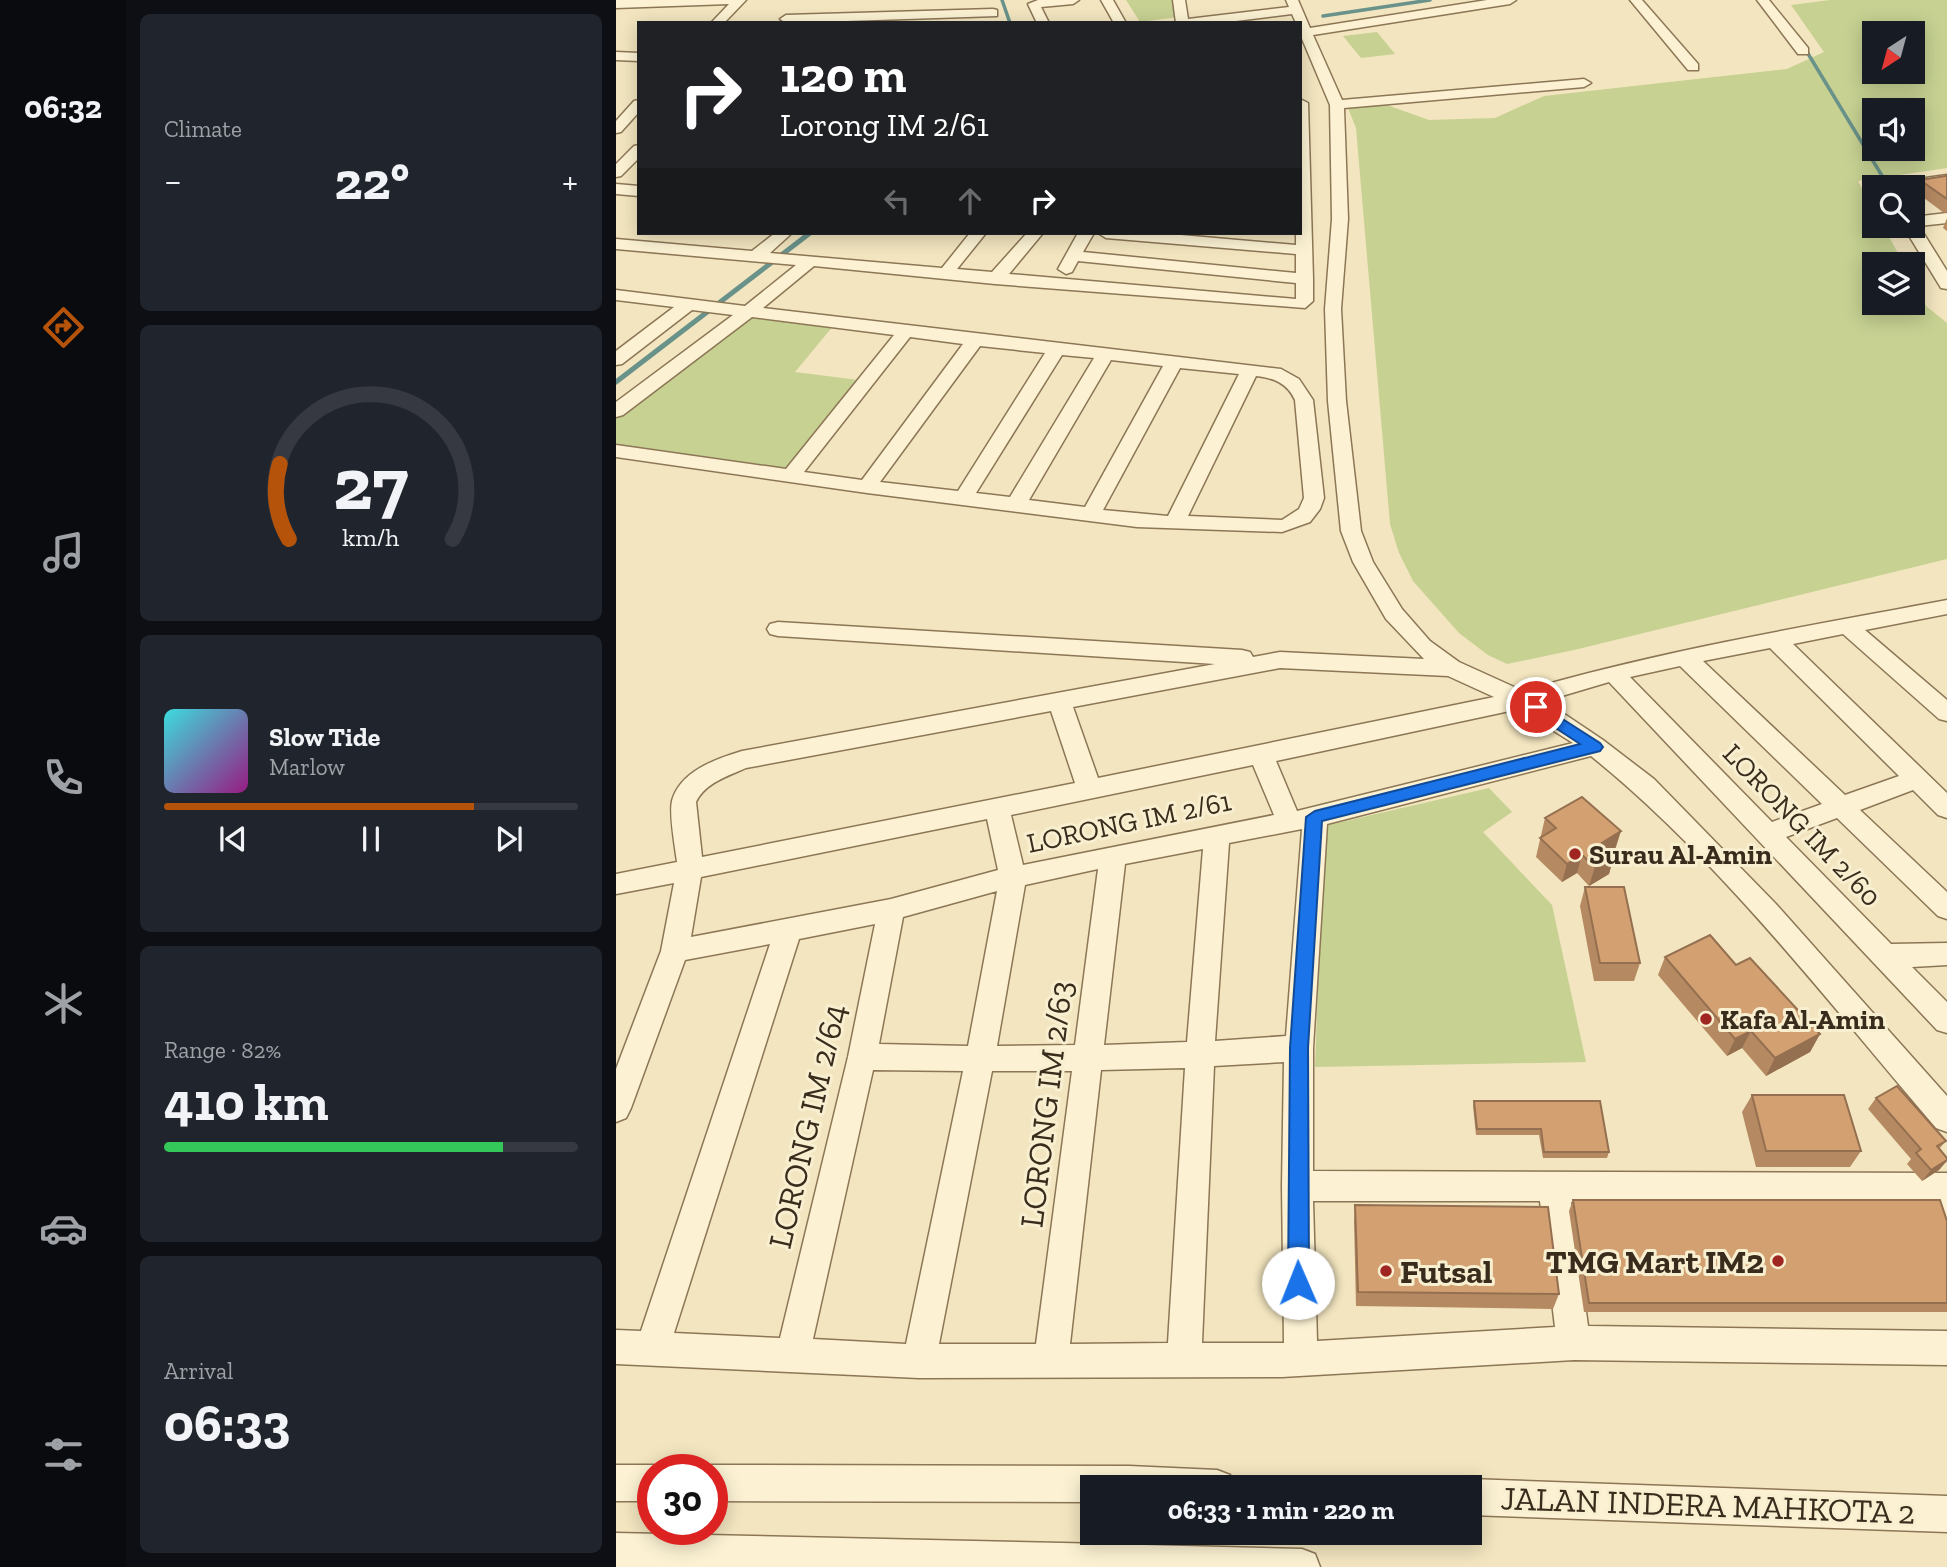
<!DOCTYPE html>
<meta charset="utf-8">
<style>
body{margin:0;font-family:"Zilla Slab",serif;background:#20242c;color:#f1f3f6;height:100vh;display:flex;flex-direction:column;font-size:26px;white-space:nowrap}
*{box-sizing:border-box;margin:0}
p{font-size:23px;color:#9ea1a6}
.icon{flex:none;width:38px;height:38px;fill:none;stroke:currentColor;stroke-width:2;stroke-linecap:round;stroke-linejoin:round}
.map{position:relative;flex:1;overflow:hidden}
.drawer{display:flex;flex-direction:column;gap:14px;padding:14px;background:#0d0f14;width:490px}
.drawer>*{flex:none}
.top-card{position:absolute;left:21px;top:21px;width:665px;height:214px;border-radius:0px;box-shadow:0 4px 18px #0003;background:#202124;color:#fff;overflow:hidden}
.needle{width:46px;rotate:216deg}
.buttons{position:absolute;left:1246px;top:21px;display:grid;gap:14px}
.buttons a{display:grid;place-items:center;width:63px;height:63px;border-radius:0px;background:#171b24;box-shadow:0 4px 18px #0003;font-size:35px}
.speed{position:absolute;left:21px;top:1454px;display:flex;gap:14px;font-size:35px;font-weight:700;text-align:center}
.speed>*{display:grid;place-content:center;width:91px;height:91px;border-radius:50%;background:#171b24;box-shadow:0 4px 18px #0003;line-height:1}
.speed .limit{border:10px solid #d22;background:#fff;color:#111}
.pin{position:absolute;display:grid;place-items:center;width:60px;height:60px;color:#fff;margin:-30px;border:4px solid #fff;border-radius:50%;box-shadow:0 2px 7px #0007}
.me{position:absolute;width:77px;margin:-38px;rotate:359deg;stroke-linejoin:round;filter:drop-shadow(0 0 5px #0008)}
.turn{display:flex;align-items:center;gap:24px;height:147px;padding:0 28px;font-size:32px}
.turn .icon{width:91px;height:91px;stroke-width:2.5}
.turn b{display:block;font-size:49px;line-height:60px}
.lanes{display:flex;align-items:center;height:66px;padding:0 28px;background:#0003;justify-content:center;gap:35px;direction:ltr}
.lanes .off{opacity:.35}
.big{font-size:52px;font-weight:700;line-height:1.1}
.drawer .tile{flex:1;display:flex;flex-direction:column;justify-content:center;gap:10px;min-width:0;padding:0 24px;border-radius:10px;background:#20242c}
.drawer .dial{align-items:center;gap:0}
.dial svg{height:182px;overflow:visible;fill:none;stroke:#363941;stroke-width:7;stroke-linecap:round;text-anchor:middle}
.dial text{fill:#f1f3f6;stroke:none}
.song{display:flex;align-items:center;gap:21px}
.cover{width:84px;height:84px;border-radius:10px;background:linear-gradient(135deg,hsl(180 70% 55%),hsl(310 70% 35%))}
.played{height:7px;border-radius:4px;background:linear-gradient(90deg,#b45309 75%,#363941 75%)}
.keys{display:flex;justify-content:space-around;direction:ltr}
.heat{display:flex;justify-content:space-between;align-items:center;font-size:38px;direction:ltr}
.charge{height:10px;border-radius:5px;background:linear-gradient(90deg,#34c759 82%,#363941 0)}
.trip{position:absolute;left:464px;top:1475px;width:402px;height:70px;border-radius:0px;background:#171b24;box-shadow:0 4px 18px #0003;font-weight:700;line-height:70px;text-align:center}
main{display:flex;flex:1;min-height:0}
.tabs{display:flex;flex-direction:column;width:126px;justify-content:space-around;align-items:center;background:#090b0e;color:#9ea1a6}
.tabs .icon{width:49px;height:49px}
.tabs .on{color:#b45309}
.tabs b{font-size:32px;color:#f1f3f6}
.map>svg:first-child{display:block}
.green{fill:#c6d192;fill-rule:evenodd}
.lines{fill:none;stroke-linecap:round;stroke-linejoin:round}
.stream-far1{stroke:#69928a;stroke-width:3.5}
.stream{stroke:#69928a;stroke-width:5}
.minor-casing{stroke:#8c7656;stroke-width:3}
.minor{fill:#fcf2d3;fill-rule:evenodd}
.wall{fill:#b58a62}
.shaded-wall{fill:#947050}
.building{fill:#d3a072;stroke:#947050;stroke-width:2}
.route{fill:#1a73e8;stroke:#114b97;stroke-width:2}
.poi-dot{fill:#a02721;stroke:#f8efd0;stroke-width:2.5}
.labels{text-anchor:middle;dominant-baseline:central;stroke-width:6;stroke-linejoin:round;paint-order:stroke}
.street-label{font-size:28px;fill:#3a2c1c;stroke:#f8efd0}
.poi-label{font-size:28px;font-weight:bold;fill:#3a2c1c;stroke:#f8efd0;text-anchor:start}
.near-street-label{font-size:33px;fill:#3a2c1c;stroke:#f8efd0}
.near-poi-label{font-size:33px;font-weight:bold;fill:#3a2c1c;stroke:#f8efd0;text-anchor:end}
</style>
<main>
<nav class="tabs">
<b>06:32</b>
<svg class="icon on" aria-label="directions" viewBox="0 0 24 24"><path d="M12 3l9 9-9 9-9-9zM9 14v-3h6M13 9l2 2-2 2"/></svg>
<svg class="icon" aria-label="music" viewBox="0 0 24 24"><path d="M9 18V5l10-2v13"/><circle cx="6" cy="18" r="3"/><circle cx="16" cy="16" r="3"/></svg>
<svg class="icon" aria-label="phone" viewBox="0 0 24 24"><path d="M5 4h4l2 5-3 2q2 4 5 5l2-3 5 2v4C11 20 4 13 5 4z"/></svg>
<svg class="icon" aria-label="climate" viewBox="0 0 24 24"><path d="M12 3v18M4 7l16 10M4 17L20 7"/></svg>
<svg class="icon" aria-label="car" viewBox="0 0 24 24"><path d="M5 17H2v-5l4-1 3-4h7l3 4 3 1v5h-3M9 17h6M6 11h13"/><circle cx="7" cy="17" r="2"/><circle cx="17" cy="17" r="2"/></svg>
<svg class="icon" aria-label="filters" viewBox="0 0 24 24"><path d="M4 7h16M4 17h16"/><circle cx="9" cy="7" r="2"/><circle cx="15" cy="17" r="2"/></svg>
</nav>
<section class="drawer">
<div class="tile"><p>Climate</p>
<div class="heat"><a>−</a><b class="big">22°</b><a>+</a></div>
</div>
<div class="tile dial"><svg viewBox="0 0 100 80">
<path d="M14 69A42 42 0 1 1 86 69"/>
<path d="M14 69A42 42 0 0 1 10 36" stroke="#b45309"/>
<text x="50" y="56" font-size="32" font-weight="700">27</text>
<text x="50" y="72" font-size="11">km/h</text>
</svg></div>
<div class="tile">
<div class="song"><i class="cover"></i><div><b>Slow Tide</b><p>Marlow</p></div></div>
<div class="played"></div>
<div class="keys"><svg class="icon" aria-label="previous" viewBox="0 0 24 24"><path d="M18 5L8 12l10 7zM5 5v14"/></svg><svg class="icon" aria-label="pause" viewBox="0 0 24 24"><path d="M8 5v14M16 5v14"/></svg><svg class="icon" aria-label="next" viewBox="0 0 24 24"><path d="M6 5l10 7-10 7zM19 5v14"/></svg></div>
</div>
<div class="tile"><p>Range · 82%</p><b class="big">410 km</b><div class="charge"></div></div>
<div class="tile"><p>Arrival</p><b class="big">06:33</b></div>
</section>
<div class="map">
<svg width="1331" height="1567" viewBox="0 0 1331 1567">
<rect width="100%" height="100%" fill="#f2e5bf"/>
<path class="green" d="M510 0H560L562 17 524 22Z
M1214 0H1331V168L1242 181 1258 211V226H1267L1288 264H1258V303H1297V281L1310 306 1331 323V559L958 650 891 664 872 655 843 633 797 581 783 553 774 524 740 128 732 108 768 104 813 120 879 118 928 96 1171 69 1208 52 1175 5ZM1258 33H1297V72H1258ZM1258 110H1297V149H1258Z
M761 32 779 54 745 58 727 36Z
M133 317 218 325 179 372 250 381 175 476 0 451V412Z
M873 788 896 812 867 832 936 905 970 1062 699 1067 708 826Z"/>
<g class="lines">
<path class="stream-far1" d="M386 0 394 23
M707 16 814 0
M1188 47 1271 184"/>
<path class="stream" d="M0 382 194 233"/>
<defs>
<path id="minor" d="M0 0H130L108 23H95L113 4 0 8Z
M422 0H463L457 4 425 7 433 23H421L412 4Z
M485 0H497L510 23H498Z
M557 0H569L572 19 673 7 670 0H682L694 28 871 0H900L894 4 697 35 726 100 968 79 975 83 968 87 728 108 732 219 725 309 730 401 745 531 757 562 786 609 814 641 843 662 907 691C1047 650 1188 627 1331 600V614L1249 630 1331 700V721L1323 719 1227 634 1177 644 1331 793V818L1322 815 1297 790 1244 810 1331 892V919L1322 916 1221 818 1170 837 1275 944 1331 943V965L1296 967 1331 1002V1033L1321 1030 993 682 929 701 987 740 1038 779 1159 903 1331 1096V1132L1320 1128C1213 1003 1103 859 975 756L711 824 697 1048V1171L1331 1173V1228L1320 1224 1312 1203 955 1202 972 1326 1331 1331V1365L958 1360 666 1377 303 1378 0 1364V1330L25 1331 154 944 69 960 15 1108 10 1118 0 1122V1069L45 951 58 883 0 894V874L61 862C59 846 53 815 56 801 64 771 100 759 126 751L599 664 162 636 154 634 151 629 154 624 162 622 626 650 634 652 637 657 664 652 808 659 770 619 737 562 725 531 712 401 709 309 716 219 714 105 684 34V23H680L676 14 604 23H560ZM1154 648 1283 776 1229 795 1087 661ZM1064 666 1206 804 1156 822 1014 677ZM664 668 832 676 878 697 482 778 457 707ZM903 709 957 743 681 811 660 761ZM435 711 459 783 86 857 80 802C89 783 112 776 130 768ZM637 765 658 815 407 865 395 815ZM371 819 382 870 275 899 75 937 85 877ZM686 829 670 1036 599 1041 613 843ZM587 849 571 1042 488 1045 509 864ZM482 869 459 1045 381 1046 409 885ZM381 891 352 1046 263 1044 287 917ZM259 924 232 1057 164 1338 58 1333 183 939ZM668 1062 666 1186 668 1343H586L598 1066ZM569 1068 552 1343 454 1344 485 1070ZM257 1070 347 1071 290 1344 197 1339ZM376 1071H456L420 1344H323ZM697 1201H924L939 1327 701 1341Z
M1014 0H1026L1082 64V70H1072Z
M1141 0H1153L1192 48V54H1182Z
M377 9 381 10V16L170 23 164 19 170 15Z
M0 52 23 53V61L0 60Z
M684 99 692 103 697 279V301L689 308 379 284 198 266 147 308 665 369 683 379 697 400 708 498 704 509 694 522 666 532 521 527 251 493 0 457V445L170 469 278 335 136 317 7 415 0 417V402L117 315 76 310 6 364 0 365V351L58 307 0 300V290L129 306 180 265 0 249V239L136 251 159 233H176L154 253 326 268 354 233H370L341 269 376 272 411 233H427L393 274 680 299V283L462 261 456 272 450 274 442 269 462 233H478L467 252 680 273V254L490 238 482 233H542L680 245V233H684ZM294 337 347 344 246 480 188 472ZM364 346 429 353 342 491 264 482ZM446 355 478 358 394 497 360 493ZM495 360 547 366 469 507 413 500ZM564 368 623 374 552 516 487 510ZM640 376C658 378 671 383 679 400L688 498 683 509 666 520 572 516Z
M23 100V112L5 132 0 133V121L18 101Z
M23 145V158L5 176 0 177V164L18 146Z
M1331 175V183L1297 189 1273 187 1281 182Z
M0 184 23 186V196L0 194Z
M1331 213V223L1303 226 1331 271V289L1325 288 1287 226H1297V217Z
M0 1465H37L49 1470H37V1501H0Z
M96 1465 513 1466 601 1470 614 1475 619 1488H476V1502L96 1501V1470H84Z
M854 1479 1331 1496V1532L854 1515V1488H840Z
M0 1533 491 1544 492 1533H528V1545L686 1549 699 1554 704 1567H0Z"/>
</defs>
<use href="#minor" class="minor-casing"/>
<use href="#minor" class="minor"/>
</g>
<path class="wall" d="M1331 176V212L1328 213 1300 192 1304 180Z
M1331 218V231L1327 228Z
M929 818 999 850 996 852 998 855 993 874 973 886 961 873 946 882 920 857Z
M969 887 1024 963 1018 981H978L964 906Z
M1049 957 1120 965 1204 1034 1194 1052 1150 1076 1126 1048 1111 1056 1042 975Z
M1136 1095 1245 1151 1234 1167H1140L1126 1112Z
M1260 1098 1330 1141 1323 1149 1331 1158V1161L1323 1170 1306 1181 1291 1164 1295 1159 1252 1109Z
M858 1101 993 1152 991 1158H927L923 1135H860L857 1106Z
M957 1200 1331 1221V1312H968L953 1211Z
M739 1205 943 1294 937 1309 740 1306 738 1220Z"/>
<path class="shaded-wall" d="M1005 831 999 850 980 862 986 843Z
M966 855 961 873 946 882 951 864Z
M998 855 993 874 973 886 979 867Z
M1135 1031 1126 1048 1111 1056 1119 1039Z
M1204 1034 1194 1052 1150 1076 1159 1058Z
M1331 1160 1323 1170 1306 1181 1315 1170Z"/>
<path class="building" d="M1331 176V199L1304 180 1329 176Z
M966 797 1005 831 986 843 998 855 979 867 966 855 951 864 924 838 940 828 929 818Z
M969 887H1008L1024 963H984Z
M1094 935 1120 965 1134 958 1204 1034 1159 1058 1135 1031 1119 1039 1049 957Z
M1281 1086 1330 1141 1321 1146 1331 1158V1160L1315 1170 1300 1153 1305 1149 1260 1098Z
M1136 1095H1228L1245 1151H1150Z
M858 1101H984L993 1152H928L925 1129H861Z
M957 1200H1324L1331 1221V1303H973Z
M739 1205 932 1207 943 1294 742 1292Z"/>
<path class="route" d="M920 702 984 743 987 747 984 751 706 821 692 1048 693 1283 690 1291 682 1294 675 1291 672 1283 674 1048 690 817 699 811 964 744 914 711 912 707Z"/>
<g class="poi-dot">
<circle cx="959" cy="854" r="7"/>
<circle cx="1090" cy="1019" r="7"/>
<circle cx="1162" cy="1261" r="7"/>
<circle cx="770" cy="1271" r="7"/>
</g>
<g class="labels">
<g class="street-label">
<text transform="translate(513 822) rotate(-12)">LORONG IM 2/61</text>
<text transform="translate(1186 825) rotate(46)">LORONG IM 2/60</text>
</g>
<g class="poi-label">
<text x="973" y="854">Surau Al-Amin</text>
<text x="1104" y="1019">Kafa Al-Amin</text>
</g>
<g class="near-street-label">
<text transform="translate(430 1104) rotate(-83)">LORONG IM 2/63</text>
<text transform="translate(191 1126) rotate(-77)">LORONG IM 2/64</text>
<text transform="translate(1092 1505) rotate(2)">JALAN INDERA MAHKOTA 2</text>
</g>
<g class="near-poi-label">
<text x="1148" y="1261">TMG Mart IM2</text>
<text x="784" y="1271" text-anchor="start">Futsal</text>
</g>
</g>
</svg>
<div class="buttons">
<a><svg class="needle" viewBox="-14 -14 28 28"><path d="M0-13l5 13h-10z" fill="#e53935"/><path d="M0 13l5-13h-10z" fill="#9ea1a6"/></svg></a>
<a><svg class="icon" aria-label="sound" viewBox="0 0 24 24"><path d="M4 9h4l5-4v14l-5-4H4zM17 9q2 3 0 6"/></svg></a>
<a><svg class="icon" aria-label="search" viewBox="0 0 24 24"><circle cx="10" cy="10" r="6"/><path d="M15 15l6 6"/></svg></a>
<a><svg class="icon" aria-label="layers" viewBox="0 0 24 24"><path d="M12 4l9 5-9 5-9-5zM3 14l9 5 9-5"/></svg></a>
</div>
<div class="speed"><div class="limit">30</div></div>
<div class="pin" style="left:920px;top:707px;background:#d93025"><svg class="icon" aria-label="arrive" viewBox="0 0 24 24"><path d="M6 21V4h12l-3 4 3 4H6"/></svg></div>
<svg class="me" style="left:682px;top:1283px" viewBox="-20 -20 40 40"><circle r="19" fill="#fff"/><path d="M0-13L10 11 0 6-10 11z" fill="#1a73e8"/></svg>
<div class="trip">06:33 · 1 min · 220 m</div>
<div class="top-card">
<div class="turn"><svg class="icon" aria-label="right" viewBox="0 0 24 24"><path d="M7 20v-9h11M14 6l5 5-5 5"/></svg><div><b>120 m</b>Lorong IM 2/61</div></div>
<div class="lanes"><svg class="icon off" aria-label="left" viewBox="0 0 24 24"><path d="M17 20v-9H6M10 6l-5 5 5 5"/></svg><svg class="icon off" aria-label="ahead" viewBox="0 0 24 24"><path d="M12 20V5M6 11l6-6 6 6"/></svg><svg class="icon" aria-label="right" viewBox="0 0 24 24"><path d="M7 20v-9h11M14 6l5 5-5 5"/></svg></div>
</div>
</div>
</main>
